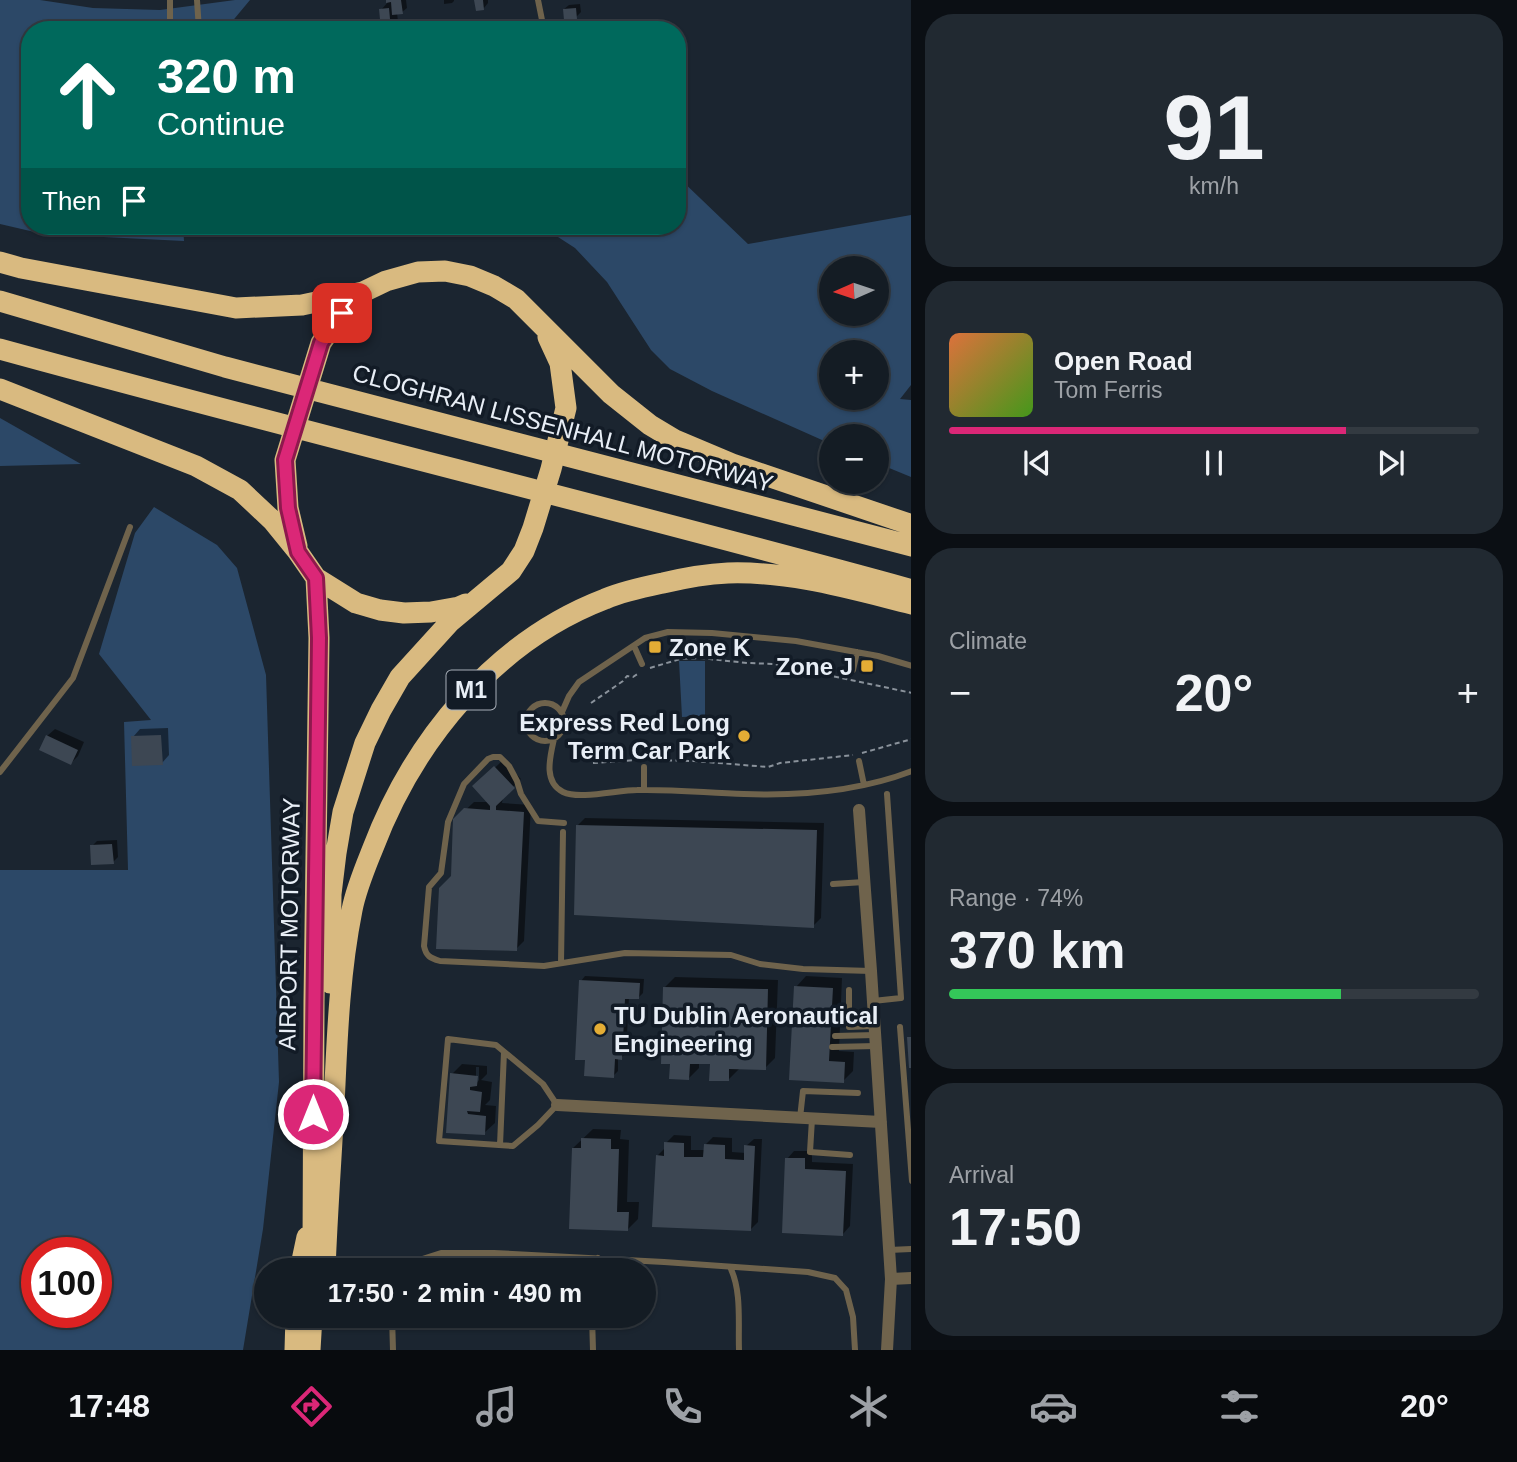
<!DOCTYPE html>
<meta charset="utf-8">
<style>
body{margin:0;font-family:Arial,sans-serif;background:#212931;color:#f1f3f6;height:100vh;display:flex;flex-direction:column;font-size:26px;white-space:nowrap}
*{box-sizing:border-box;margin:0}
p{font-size:23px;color:#9da1a6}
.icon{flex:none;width:38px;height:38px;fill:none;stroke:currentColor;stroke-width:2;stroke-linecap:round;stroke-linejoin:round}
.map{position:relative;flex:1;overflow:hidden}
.sheet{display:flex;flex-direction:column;gap:14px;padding:14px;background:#0b0f14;width:606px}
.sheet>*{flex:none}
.guide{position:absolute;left:21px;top:21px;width:665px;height:214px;border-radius:28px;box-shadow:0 2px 5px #0004,0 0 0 2px #333a41;background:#00695c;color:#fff;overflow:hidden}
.needle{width:46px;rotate:267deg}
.fabs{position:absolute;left:819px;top:256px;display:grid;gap:14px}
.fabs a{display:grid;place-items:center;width:70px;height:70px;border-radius:50%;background:#141c24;box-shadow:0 2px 5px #0004,0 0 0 2px #333a41;font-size:35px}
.speed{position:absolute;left:21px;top:1237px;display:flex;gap:14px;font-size:35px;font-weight:700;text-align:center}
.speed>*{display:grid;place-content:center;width:91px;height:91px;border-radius:50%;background:#141c24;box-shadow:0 2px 5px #0004,0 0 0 2px #333a41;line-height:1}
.speed .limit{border:10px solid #d22;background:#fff;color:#111}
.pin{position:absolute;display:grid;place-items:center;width:60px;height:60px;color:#fff;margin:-30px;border-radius:14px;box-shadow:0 4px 10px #0006}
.me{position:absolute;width:77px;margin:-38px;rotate:0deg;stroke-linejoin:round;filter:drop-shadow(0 0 5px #0008)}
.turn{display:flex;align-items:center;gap:24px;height:147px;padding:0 21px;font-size:32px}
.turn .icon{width:91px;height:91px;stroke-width:2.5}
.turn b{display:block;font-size:49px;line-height:60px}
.then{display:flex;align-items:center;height:66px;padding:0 21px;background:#0003;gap:14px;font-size:26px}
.big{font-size:52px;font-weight:700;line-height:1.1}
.sheet .tile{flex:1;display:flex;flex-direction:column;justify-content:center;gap:10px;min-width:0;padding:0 24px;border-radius:28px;background:#212931}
.sheet .dial{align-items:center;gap:0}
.dial b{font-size:91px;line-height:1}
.song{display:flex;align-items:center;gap:21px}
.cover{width:84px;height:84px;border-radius:10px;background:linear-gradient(135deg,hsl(20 70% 55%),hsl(100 70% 35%))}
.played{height:7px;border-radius:4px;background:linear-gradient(90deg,#db2777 75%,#333a41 75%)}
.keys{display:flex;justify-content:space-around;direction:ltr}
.heat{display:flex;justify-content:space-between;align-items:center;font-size:38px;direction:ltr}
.charge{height:10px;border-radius:5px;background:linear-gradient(90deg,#34c759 74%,#333a41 0)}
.trip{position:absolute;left:254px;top:1258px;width:402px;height:70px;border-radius:35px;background:#141c24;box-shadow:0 2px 5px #0004,0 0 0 2px #333a41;font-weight:700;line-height:70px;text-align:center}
.tabs{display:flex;height:112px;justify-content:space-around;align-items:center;background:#080b0e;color:#9da1a6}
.tabs .icon{width:49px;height:49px}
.tabs .active{color:#db2777}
.tabs b{font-size:32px;color:#f1f3f6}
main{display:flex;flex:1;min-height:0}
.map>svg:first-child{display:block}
.green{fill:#2c4867;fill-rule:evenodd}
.shadow{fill:#0007;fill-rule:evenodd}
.building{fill:#3d4753}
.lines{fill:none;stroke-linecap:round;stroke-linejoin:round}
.path{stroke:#8a929b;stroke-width:2;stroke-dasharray:5 3.5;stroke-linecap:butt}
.lane{stroke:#6f634c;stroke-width:6}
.street{stroke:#6f634c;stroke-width:12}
.highway{stroke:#d9ba80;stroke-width:21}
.route-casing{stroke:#8e194d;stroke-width:18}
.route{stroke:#db2777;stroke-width:12}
.poi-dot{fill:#e4ad35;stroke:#121b26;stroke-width:2.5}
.labels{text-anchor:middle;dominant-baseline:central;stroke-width:7;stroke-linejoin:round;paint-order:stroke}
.shield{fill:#121b26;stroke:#a8afb8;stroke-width:2}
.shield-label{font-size:23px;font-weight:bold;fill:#e8eef6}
.street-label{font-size:24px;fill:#e8eef6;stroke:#121b26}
.poi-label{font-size:24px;font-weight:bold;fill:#e8eef6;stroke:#121b26;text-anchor:start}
</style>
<main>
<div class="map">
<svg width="912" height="1350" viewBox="0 0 912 1350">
<rect width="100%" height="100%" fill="#1b2530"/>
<path class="green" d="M0 0H40L93 8 160 10 235 0H250L225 30H30V226H183L184 241 43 234 0 224Z
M677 176 748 244 911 215V385L900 399 911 400V477L877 463V436H831V444L712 391 670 369 651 350 607 282 575 248 541 226H677ZM831 268H877V313H831ZM831 352H877V397H831Z
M0 418 81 464 0 466Z
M154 507 217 545 237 568 266 675 279 1082 263 1229 243 1350H0V870H128L124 722 151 720 99 654 135 533ZM37 1253H96V1312H37Z
M679 661H705V716L682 717Z"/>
<path class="shadow" d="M388 0H406L407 8 402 12 397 13 399 30H383L381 10 388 2Z
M444 0H454V1L452 3 444 4Z
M476 0H488V3L484 8Z
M580 4 581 12 576 17 564 9 569 5Z
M168 728 169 755 162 763 133 737 140 729Z
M55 729 84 742 78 756 71 763 47 736Z
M503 760 521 779 503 797 502 803 531 805 524 941 516 949 452 877 455 820 474 802H490L475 787Z
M585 818 824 823 821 918 813 926 577 826Z
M117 840 118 857 113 862 92 846 97 841Z
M585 976 644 979 643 993 638 998 629 997 626 1053 621 1058H618V1071L613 1076 581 981Z
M806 976 842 978 839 1051 854 1052 853 1071 843 1081 791 1079 796 987Z
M675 977 778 980 775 1058 765 1068 739 1069 728 1080 712 1063 699 1062V1068L689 1078 672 1062 664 988Z
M462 1064 487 1066V1074L481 1080 492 1082 490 1100 485 1105 496 1106 495 1123 484 1133 448 1131 452 1074ZM476 1067H479V1080L476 1084Z
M593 1129 621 1130 620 1139 629 1140 627 1202H639L638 1219 628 1229 573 1148Z
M674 1135 691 1136V1150H705L706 1144 713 1137 732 1138V1152L746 1153V1146L754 1139H762L758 1222 750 1230 657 1156 666 1147V1143Z
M794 1151H812V1162L853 1164 850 1226 843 1234 787 1159Z"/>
<path class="building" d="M386 0H401L403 14 392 15 391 2 386 3Z
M474 0H483L484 10 476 11Z
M389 8 391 30H381L379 9Z
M576 8 577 19 564 20 563 9Z
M46 735 78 750 71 765 39 750Z
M161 735 163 765 132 766 131 736Z
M494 766 515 788 496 806V810L524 812 517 951 436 949 439 888 451 876 453 819 464 808 490 810V806L472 786Z
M576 825 817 830 814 928 574 915Z
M112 844 114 864 91 865 90 845Z
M579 980 640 983 639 999H625L622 1060 615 1059 614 1078 584 1076 585 1060H575Z
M794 986 833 988 829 1061 845 1062 844 1083 789 1080Z
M663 987 768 989 766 1070 729 1069V1081H709L710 1064H690L689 1080 669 1079 670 1064H661Z
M907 1037H912V1068H909Z
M450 1073 478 1076 477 1086 470 1087V1090L482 1092 480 1112 467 1111 468 1114 486 1116 485 1135 446 1133Z
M581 1138 611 1139V1149H619L617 1212H629L628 1231 569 1229 572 1148H581Z
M664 1142 684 1143V1157H703L704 1144 725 1145V1159L744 1160V1145L755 1146 751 1231 652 1227 656 1155 664 1156Z
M785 1158H805V1169L846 1171 843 1236 782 1233Z"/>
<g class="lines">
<path class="path" d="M650 668 680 659 700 658 747 663 775 664 912 693
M591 703 623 681 627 676 633 677 639 673
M862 753 912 739
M650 760 694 761 768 767 780 763 853 755
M593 763 637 760"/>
<path class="lane" d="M197 0 199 30
M538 0 544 30
M170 21V0
M171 226V231
M634 646 642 664
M853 670 857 652
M526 722a19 19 0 1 1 38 0a19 19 0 1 1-38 0Z
M562 712 569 696 579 682 645 638 668 632 712 633 796 641 878 656 912 666
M554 739C550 757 543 782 563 792 579 800 618 790 637 790 673 789 708 793 744 794 800 796 858 792 912 771
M859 761 864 785
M0 772 73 678 130 527
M644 790V767
M564 823 538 821 521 794 517 781 509 766 500 757H493L488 759 464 784 448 822 441 873 429 887 424 946C426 956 430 958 440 961L544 966 625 953 731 955 760 964 803 969 871 971
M833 884 864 882
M561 963 563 832
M849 990V1027L874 1026
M873 1001 901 998 887 794
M900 1027 912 1181
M835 1036 875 1035
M448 1039 496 1045 543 1084 557 1105 538 1125 513 1146 439 1141Z
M832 1047 876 1046
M800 1118 803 1091 858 1093
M812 1119 810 1152 850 1155
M500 1145 504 1052
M889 1250 912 1249
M730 1267C742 1291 738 1323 739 1350
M400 1270 416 1261 441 1253H494L664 1262 808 1272 835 1278 846 1290 853 1317 855 1350
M592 1270 598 1258
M392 1316 393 1350
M592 1316 593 1350"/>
<path class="street" d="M859 810 871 971 891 1279 887 1350
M557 1105 881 1122
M891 1279 912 1278"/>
<path class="highway" d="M0 262 21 268 236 308 302 305 363 292 386 281 418 272 445 271 470 276 494 286 516 299 611 394 650 425 675 440 732 464 912 525
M0 301 225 367 912 546
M0 349C302 432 607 506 909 589
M0 389 196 466 240 490 272 520 298 552 316 578 356 603 380 610 404 613 431 612 459 607 466 604
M297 546 288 508 285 460 321 343 342 313 363 293
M330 983 331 894 336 853 343 812 365 743 381 710 400 677 450 622 511 571 524 551 533 528 551 469 566 408 560 363 548 337
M313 1254 314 1002 319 638 316 578
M300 1270 307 1237
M325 1270C327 1216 331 1161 334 1106 337 1041 339 975 352 910 356 889 365 868 373 848 414 740 495 641 605 599 624 591 644 587 663 583 684 578 707 574 728 573 791 571 851 589 912 604
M295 1350 296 1316
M310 1350 312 1316"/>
</g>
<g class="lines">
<defs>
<path id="route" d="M313 1114 319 638 316 578 298 552 288 508 285 460 321 343 333 324 342 313"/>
</defs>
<use href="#route" class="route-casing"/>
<use href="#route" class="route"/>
</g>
<g class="poi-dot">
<rect x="648" y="640" width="14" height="14" rx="3.5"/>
<rect x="860" y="659" width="14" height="14" rx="3.5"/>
<circle cx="744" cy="736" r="7"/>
<circle cx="600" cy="1029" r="7"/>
</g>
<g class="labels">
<rect class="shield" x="446.5" y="670.5" width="49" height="39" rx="5"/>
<g class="shield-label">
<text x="471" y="690">M1</text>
</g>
<g class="street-label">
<text transform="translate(563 428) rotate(15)">CLOGHRAN LISSENHALL MOTORWAY</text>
<text transform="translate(289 924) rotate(-89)">AIRPORT MOTORWAY</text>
</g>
<g class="poi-label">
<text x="669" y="647">Zone K</text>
<text x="853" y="666" text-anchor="end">Zone J</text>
<text x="730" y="722" text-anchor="end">Express Red Long<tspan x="730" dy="28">Term Car Park</tspan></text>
<text x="614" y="1015">TU Dublin Aeronautical<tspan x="614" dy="28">Engineering</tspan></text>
</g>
</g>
</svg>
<div class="fabs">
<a><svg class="needle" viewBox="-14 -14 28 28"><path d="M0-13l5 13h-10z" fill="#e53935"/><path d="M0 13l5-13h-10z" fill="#9da1a6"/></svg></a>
<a>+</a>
<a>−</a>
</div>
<div class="speed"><div class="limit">100</div></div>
<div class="pin" style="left:342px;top:313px;background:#d93025"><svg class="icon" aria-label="arrive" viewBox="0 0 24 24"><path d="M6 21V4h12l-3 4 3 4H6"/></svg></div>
<svg class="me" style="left:313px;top:1114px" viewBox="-20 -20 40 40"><circle r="17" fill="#db2777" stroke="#fff" stroke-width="3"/><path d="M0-11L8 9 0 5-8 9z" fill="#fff"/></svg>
<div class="trip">17:50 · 2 min · 490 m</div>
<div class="guide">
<div class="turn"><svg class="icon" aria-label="ahead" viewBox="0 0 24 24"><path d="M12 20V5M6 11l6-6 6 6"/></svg><div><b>320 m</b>Continue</div></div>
<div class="then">Then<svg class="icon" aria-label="arrive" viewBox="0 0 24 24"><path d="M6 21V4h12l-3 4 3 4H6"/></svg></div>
</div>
</div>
<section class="sheet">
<div class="tile dial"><b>91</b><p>km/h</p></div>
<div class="tile">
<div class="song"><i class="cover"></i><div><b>Open Road</b><p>Tom Ferris</p></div></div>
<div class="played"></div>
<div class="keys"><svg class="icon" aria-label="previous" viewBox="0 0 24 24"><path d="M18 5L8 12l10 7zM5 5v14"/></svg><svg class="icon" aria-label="pause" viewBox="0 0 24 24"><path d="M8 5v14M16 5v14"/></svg><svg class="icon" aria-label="next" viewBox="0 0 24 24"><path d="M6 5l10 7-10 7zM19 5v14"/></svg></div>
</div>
<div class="tile"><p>Climate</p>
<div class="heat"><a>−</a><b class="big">20°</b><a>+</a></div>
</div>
<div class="tile"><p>Range · 74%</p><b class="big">370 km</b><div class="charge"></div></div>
<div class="tile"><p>Arrival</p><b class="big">17:50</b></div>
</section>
</main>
<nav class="tabs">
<b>17:48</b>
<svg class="icon active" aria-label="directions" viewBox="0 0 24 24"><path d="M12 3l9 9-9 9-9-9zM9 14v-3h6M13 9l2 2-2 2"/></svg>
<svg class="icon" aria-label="music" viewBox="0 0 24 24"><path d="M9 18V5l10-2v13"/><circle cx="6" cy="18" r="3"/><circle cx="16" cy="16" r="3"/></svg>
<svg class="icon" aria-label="phone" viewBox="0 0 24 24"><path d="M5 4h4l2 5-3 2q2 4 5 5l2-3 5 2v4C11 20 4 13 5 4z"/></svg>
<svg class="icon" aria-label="climate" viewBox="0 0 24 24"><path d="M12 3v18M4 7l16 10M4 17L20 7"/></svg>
<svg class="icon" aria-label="car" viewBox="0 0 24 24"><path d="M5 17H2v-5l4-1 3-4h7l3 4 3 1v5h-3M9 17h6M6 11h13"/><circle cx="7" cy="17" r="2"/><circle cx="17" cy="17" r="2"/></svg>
<svg class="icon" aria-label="filters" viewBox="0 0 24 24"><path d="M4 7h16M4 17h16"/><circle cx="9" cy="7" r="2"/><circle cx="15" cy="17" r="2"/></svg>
<b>20°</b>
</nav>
